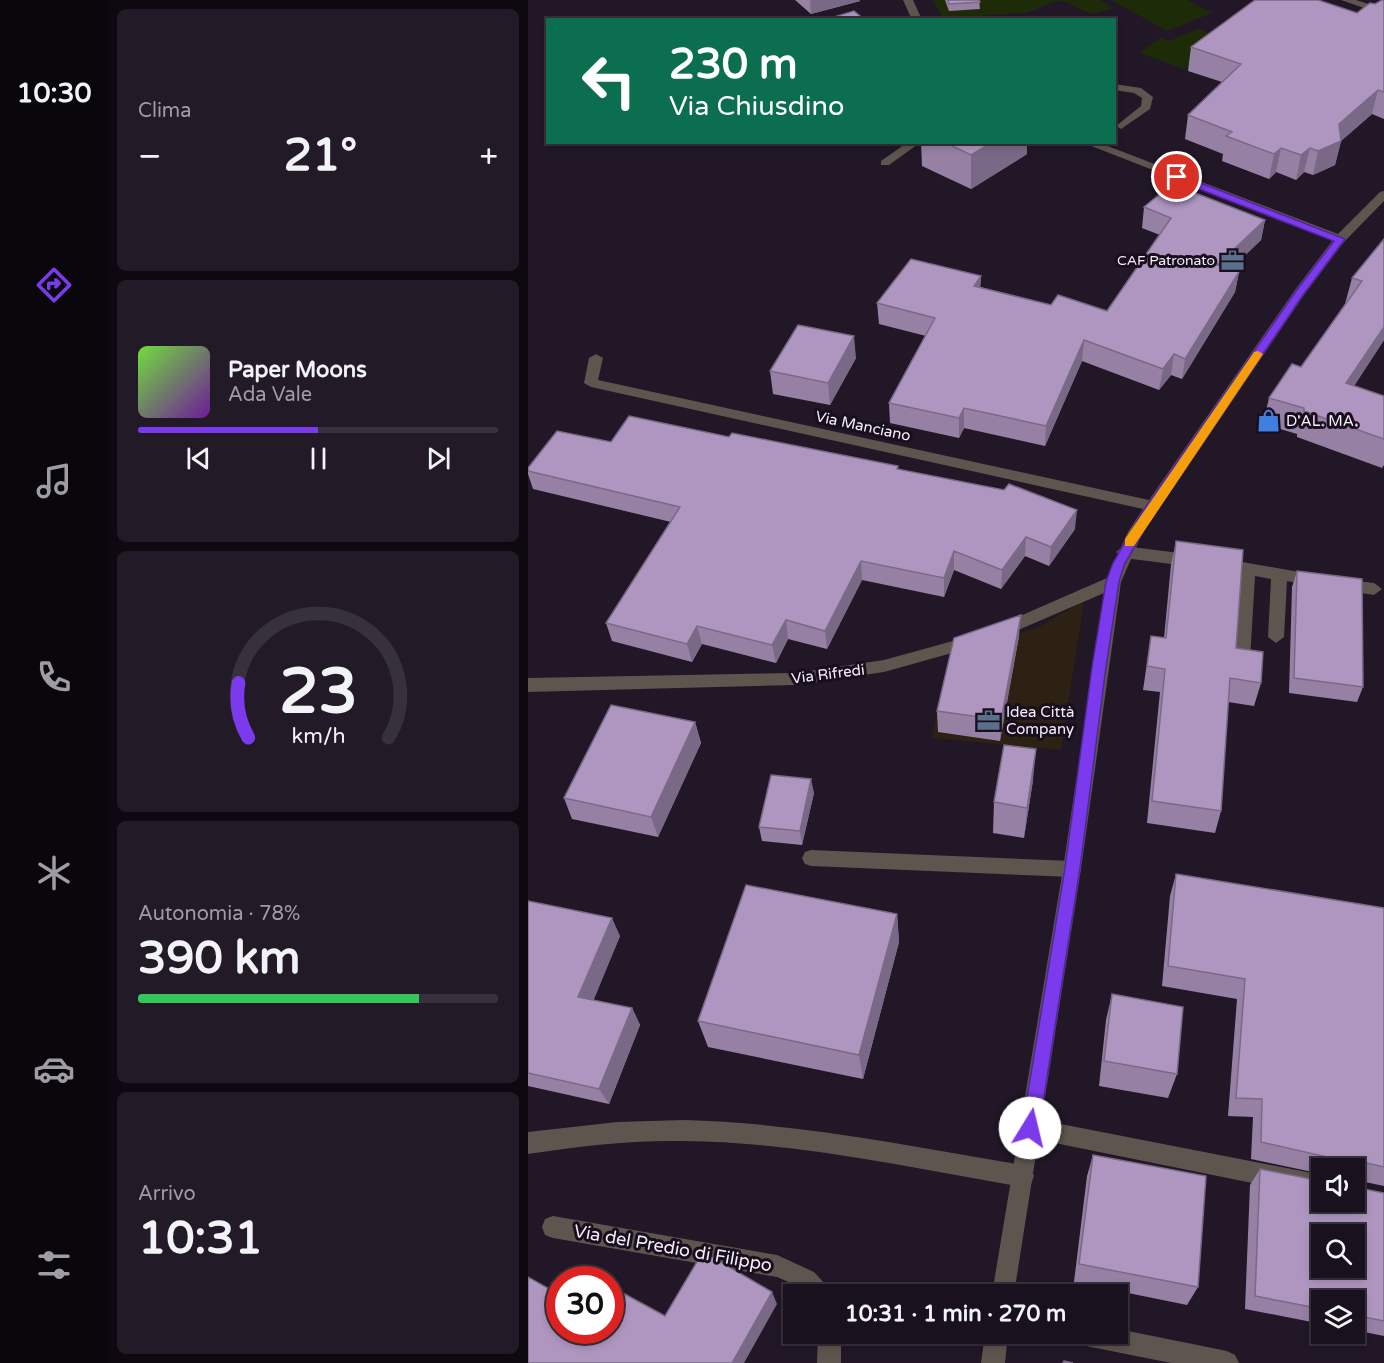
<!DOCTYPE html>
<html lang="it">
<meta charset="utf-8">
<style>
body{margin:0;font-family:"Varela Round",sans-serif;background:#221a26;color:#f1f3f6;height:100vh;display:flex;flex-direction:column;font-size:22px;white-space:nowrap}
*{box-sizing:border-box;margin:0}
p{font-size:20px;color:#9f9da4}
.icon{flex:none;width:33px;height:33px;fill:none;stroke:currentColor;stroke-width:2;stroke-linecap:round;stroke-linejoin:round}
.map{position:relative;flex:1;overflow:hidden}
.panel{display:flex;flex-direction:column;gap:9px;padding:9px;background:#0e0910;width:420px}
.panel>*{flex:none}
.guide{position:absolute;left:18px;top:18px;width:570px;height:126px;border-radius:0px;box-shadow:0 3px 9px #0003,0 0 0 2px #37313b;background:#0b6e4f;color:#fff;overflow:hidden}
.fabs{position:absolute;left:783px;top:1158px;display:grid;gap:12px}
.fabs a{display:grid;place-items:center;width:54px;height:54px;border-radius:0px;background:#19111d;box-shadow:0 3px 9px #0003,0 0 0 2px #37313b;font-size:30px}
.speed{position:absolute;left:18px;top:1266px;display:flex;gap:12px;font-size:30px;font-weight:700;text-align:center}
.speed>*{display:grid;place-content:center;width:78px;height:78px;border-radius:50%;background:#19111d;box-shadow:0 3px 9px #0003,0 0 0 2px #37313b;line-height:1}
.speed .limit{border:9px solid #d22;background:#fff;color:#111}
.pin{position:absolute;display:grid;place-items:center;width:51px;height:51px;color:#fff;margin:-26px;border:3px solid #fff;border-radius:50%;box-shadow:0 2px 6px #0007}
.me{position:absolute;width:66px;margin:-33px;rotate:9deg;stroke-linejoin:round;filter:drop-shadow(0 0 4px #0008)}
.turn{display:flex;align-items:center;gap:21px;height:126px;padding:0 24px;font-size:27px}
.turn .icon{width:78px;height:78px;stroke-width:2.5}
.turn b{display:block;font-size:42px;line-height:51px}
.big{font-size:45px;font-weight:700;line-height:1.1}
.panel .card{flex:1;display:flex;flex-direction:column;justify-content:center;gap:9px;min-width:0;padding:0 21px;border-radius:9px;background:#221a26}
.panel .dial{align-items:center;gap:0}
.dial svg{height:156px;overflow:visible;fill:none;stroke:#37313b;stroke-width:7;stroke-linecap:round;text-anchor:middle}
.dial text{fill:#f1f3f6;stroke:none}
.song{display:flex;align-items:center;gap:18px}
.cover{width:72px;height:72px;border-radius:9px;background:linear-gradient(135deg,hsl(100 70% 55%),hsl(280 70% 35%))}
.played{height:6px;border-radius:3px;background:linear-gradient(90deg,#7c3aed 50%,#37313b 50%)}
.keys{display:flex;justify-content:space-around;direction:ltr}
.heat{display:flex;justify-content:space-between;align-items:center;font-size:33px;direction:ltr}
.charge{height:9px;border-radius:4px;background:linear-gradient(90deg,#34c759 78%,#37313b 0)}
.trip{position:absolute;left:255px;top:1284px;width:345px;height:60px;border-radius:0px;background:#19111d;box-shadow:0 3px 9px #0003,0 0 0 2px #37313b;font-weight:700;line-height:60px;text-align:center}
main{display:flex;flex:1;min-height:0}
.tabs{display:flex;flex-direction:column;width:108px;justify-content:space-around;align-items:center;background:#0a070c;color:#9f9da4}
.tabs .icon{width:42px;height:42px}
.tabs .current{color:#7c3aed}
.tabs b{font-size:27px;color:#f1f3f6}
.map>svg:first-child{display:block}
.commercial{fill:#2c2112}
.green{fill:#1e2b09}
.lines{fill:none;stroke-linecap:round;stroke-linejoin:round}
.service{fill:#5d554e;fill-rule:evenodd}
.minor{fill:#5d554e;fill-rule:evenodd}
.wall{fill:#9681a5}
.shaded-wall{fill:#7a6986}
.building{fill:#af96c0;stroke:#7a6986;stroke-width:1.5;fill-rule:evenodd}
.route{fill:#7c3aed;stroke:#51269a;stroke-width:1.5}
.slow{fill:#f59e0b}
.labels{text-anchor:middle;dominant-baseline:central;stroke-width:6;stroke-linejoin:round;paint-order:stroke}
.far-poi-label{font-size:14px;fill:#f5effa;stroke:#180e1d;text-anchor:end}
.poi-label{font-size:15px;fill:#f5effa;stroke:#180e1d;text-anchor:start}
.street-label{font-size:15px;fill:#f5effa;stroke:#180e1d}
.near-street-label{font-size:18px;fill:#f5effa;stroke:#180e1d}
</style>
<main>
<nav class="tabs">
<b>10:30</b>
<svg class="icon current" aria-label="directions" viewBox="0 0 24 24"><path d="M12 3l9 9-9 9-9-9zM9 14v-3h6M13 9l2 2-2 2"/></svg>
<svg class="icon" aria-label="music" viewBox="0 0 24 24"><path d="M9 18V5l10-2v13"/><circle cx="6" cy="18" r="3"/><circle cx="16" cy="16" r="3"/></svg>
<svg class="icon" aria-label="phone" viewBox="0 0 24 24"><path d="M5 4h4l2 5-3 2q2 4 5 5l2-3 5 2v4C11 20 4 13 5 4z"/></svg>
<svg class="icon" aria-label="climate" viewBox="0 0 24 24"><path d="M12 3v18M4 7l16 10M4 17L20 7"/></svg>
<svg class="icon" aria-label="car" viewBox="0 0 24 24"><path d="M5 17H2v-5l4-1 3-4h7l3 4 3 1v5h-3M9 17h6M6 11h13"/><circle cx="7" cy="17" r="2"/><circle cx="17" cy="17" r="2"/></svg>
<svg class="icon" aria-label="filters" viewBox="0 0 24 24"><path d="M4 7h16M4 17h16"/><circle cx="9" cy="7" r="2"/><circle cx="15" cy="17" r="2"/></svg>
</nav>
<section class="panel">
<div class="card"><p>Clima</p>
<div class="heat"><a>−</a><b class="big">21°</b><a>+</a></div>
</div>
<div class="card">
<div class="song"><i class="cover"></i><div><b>Paper Moons</b><p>Ada Vale</p></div></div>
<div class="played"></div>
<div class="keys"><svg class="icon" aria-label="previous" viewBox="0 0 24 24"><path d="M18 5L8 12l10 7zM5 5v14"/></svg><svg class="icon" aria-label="pause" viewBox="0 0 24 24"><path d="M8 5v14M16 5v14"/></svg><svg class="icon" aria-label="next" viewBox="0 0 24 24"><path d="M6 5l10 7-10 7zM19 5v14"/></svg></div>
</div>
<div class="card dial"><svg viewBox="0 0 100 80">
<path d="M14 69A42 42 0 1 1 86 69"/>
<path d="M14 69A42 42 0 0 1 9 41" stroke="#7c3aed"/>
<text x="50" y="56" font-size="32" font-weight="700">23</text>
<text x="50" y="72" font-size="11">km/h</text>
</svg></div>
<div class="card"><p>Autonomia · 78%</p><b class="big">390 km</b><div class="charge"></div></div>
<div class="card"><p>Arrivo</p><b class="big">10:31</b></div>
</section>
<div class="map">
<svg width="856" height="1363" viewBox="0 0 856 1363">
<rect width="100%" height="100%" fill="#211727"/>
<path class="commercial" d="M556 601 533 750 403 738 423 655 510 627Z"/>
<path class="green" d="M405 0H572L585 8 563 14 535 1 525 2 499 13 449 16 444 19 416 20Z
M583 0H659L684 13 639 31Z
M670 29 697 38 656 69 611 53 632 38 641 41Z"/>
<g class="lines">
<path class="service" d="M813 0H828L856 9V15Z
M586 84 613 88 625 97 622 109 593 129 588 126 613 106 614 98 606 93 586 90Z
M380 142H393L361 165H353V161Z
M596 546 667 555 675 561 667 567 596 558 588 552Z
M692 558 788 575 796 581 788 587 759 581 756 637 748 643 740 637 743 579 727 576 722 660 720 664H708L706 660 712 573 687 568 684 564Z
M813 579 846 583 854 589 846 595 808 589 805 585Z
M283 850 544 861 551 863 553 869 551 875 544 877 283 866 277 864 274 858 277 852Z
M502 1118 794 1175V1197L502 1138 495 1135 492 1128 495 1121Z
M156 1120C270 1123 382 1146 495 1165L503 1168 506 1176 503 1184 495 1187C383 1168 269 1142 155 1141 103 1140 51 1146 0 1154V1132L89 1122Z
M590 1329 699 1351 707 1355 711 1363H643L558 1346 550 1342 546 1334H590Z"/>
<path class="minor" d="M375 0H385L394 20H384Z
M553 142H569L810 234 852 192 856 191V201L816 242 776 295 614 534 593 582 553 869 486 1294H464L535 869 576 593 479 635 473 637 465 631 467 627 579 578 600 532 615 509 63 387 56 383 61 358 68 354 75 358 70 380 621 500 767 290 805 240Z
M443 636 451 642 449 646 356 672 267 685 0 692V678L267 673 356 660Z
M25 1216 249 1255 286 1272 299 1286 302 1294H277L265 1284 249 1277 25 1238 17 1235 14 1227 17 1219Z
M290 1334H313V1363H289Z
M457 1334H480L477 1363H453Z"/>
</g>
<path class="wall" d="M267 0H332V1L283 14Z
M417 0H451L452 9 421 11Z
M856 0V119L844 114 813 141 807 165 785 175 776 172 768 180 748 172 741 179 694 161 695 154 657 139 660 115 694 82 660 71 663 47 829 13Z
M393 142H499V154L443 189 394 166Z
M616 207 737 220 733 240 703 269 711 272 707 292 654 379 643 375 631 390 554 361 517 446 436 428 431 438 362 423 361 403 398 336 351 324 349 303 453 276 452 287 523 305 579 311 632 235 614 228Z
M856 239V340L826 386 856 396V465L854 468 769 437V434L735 424 741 398 773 367 817 304 824 278Z
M328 358 302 405 245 394 242 371Z
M201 437 370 466V470L547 529 521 566 497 556 473 589 426 570 416 597 334 580 299 649 260 639 248 663 174 644 164 662 84 641 78 623 143 522 5 489 0 474V468L83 442Z
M648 541 708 648 733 683 726 706 700 702 693 811 687 833 619 823 632 692 615 690 623 636 636 638 643 565Z
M769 571 835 687 829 702 761 693 764 587Z
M491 636 472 741 410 732 409 711Z
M167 722 173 743 130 837 44 819 36 798Z
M505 780 496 838 465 833 466 802Z
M286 793 274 845 234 841 231 827Z
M648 874 856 908V1186L837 1182V1184L833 1188 856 1193V1336L826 1330V1300H794V1324L717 1309 722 1185 732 1169 794 1202 826 1168H794V1174L723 1159 725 1117 700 1116 709 999 634 986 642 896Z
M0 901 92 936 65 1000 104 1008 112 1025 81 1104 0 1086Z
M369 914 371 942 335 1079 180 1047 170 1021Z
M584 994 649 1074 640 1098 571 1086 578 1020Z
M565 1155 670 1287 659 1305 546 1282 559 1176Z"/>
<path class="shaded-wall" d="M282 0H332V1L283 14Z
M850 90 844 114 813 141 807 165 785 175 790 151 811 124Z
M465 142H499V154L443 189V155Z
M753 148 748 172 741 179 746 154Z
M782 148 776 172 768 180 773 155Z
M737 220 733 240 685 286 689 265Z
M711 272 707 292 654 379 657 359Z
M453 276 452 296 446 286Z
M856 327V340L811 409 818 383Z
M326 336 328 358 302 405 300 383Z
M556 340 554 361 517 446 518 426Z
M646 354 643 375 631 390 635 369Z
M436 408V428L431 438V418Z
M549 510 547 529 521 566 523 547Z
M498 537 497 556 473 589 474 570Z
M426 551V570L416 597V578Z
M333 561 334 580 299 649 297 631Z
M493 615 491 636 472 741 473 720Z
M258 620 260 639 248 663 244 645Z
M169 626 174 644 164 662 159 644Z
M167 722 173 743 130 837 123 817Z
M508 749 505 780 496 838 499 808Z
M283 779 286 793 274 845 272 831Z
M369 914 371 942 335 1079 331 1055Z
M84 918 92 936 60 1014 50 997Z
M104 1008 112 1025 81 1104 71 1089Z
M244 1292 249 1304 216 1363H204Z"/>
<path class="building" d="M420 0H451L452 2 421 4Z
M727 0H790L829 13 842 3 847 4 854 0H856V92L850 90 811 124 813 141 790 151 782 148 773 155 753 148 746 154 698 136 704 132 660 115 713 64 663 47Z
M326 11 337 20H296Z
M416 142H465L443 155Z
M644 184 737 220 689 265 711 272 657 359 646 354 635 369 556 340 518 426 436 408 431 418 361 403 407 318 349 303 383 259 453 276 446 286 523 305 530 295 579 311 643 218 616 207Z
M856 239V327L818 383 856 396V439L776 411V408L741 398 764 364 773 367 834 281 824 278Z
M270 325 326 336 300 383 242 371Z
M101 416 201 437 204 433 309 454 370 466 369 469 476 490 481 484 549 510 523 547 498 537 474 570 426 551 416 578 333 561 297 631 258 620 244 645 169 626 159 644 78 623 152 507 0 471V468L29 431 83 442Z
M648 541 715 550 708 648 735 652 733 683 702 678 693 811 624 801 637 669 619 666 623 636 638 638Z
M769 571 834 579 835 687 766 678Z
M493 615 473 720 409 711 426 638Z
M83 705 167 722 123 817 36 798Z
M476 745 508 749 499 808 466 802Z
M243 775 283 779 272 831 231 827Z
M648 874 856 908V1167L839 1163 837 1166V1184L831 1185V1188L856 1193V1321L826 1315V1300H794V1309L727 1296 732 1169 794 1181V1202H826V1168H808V1159L733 1142 734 1099 708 1098 717 979 640 966ZM794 1234H826V1268H794Z
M218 885 369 914 331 1055 170 1021Z
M0 901 84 918 50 997 104 1008 71 1089 0 1073Z
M584 994 655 1007 649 1074 576 1061Z
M565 1155 678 1176 670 1287 551 1264Z
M173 1255 184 1257 244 1292 204 1363H0V1277L32 1295V1330H82V1286L137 1316Z
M49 1267 71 1280H42Z
M536 1361 545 1363H535Z"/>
<path class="route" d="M645 175H652L817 239 775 295 622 520 596 565 591 582 578 667 552 868 511 1128 508 1134 502 1136 496 1134 494 1128 537 868 564 667 578 582 584 565 613 514 768 291 806 241 645 179Z"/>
<path class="slow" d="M730 351 735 354 606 546H597V539L726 352Z"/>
<defs>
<symbol id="office-bare" viewBox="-9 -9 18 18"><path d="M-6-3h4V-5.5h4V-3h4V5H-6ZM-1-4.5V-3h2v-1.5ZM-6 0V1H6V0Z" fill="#5c6f8a" stroke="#180e1d" stroke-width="2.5" paint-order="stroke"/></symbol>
<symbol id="shop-bare" viewBox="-9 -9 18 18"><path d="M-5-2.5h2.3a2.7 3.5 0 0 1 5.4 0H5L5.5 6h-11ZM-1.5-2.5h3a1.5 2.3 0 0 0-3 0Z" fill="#3f7fe0" stroke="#180e1d" stroke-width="2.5" paint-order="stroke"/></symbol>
</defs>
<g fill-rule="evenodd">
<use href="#office-bare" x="688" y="244" width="33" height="33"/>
<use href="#shop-bare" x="724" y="404" width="33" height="33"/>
<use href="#office-bare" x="444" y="704" width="33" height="33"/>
</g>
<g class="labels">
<g class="far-poi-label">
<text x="687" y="260">CAF Patronato</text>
</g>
<g class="poi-label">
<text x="758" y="421">D'AL. MA.</text>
<text x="478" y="712">Idea Città<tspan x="478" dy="17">Company</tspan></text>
</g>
<g class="street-label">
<text transform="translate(335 426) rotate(12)">Via Manciano</text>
<text transform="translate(300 674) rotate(-7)">Via Rifredi</text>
</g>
<g class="near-street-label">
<text transform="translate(145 1248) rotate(10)">Via del Predio di Filippo</text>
</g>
</g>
</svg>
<div class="fabs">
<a><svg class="icon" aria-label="sound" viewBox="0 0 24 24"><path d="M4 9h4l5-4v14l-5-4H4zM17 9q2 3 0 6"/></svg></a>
<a><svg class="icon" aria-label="search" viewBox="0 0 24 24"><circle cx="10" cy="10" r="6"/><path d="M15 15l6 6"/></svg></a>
<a><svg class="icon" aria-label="layers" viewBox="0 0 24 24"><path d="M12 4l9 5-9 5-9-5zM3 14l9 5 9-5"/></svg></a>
</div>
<div class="speed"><div class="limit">30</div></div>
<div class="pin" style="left:649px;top:177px;background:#d93025"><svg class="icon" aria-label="arrive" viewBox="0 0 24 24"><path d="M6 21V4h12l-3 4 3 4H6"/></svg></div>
<svg class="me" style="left:502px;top:1128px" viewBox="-20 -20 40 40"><circle r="19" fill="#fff"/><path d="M0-13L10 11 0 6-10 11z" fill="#7c3aed"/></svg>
<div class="trip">10:31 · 1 min · 270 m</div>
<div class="guide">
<div class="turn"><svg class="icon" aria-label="left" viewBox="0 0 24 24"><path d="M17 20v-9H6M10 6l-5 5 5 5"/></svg><div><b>230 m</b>Via Chiusdino</div></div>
</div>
</div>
</main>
